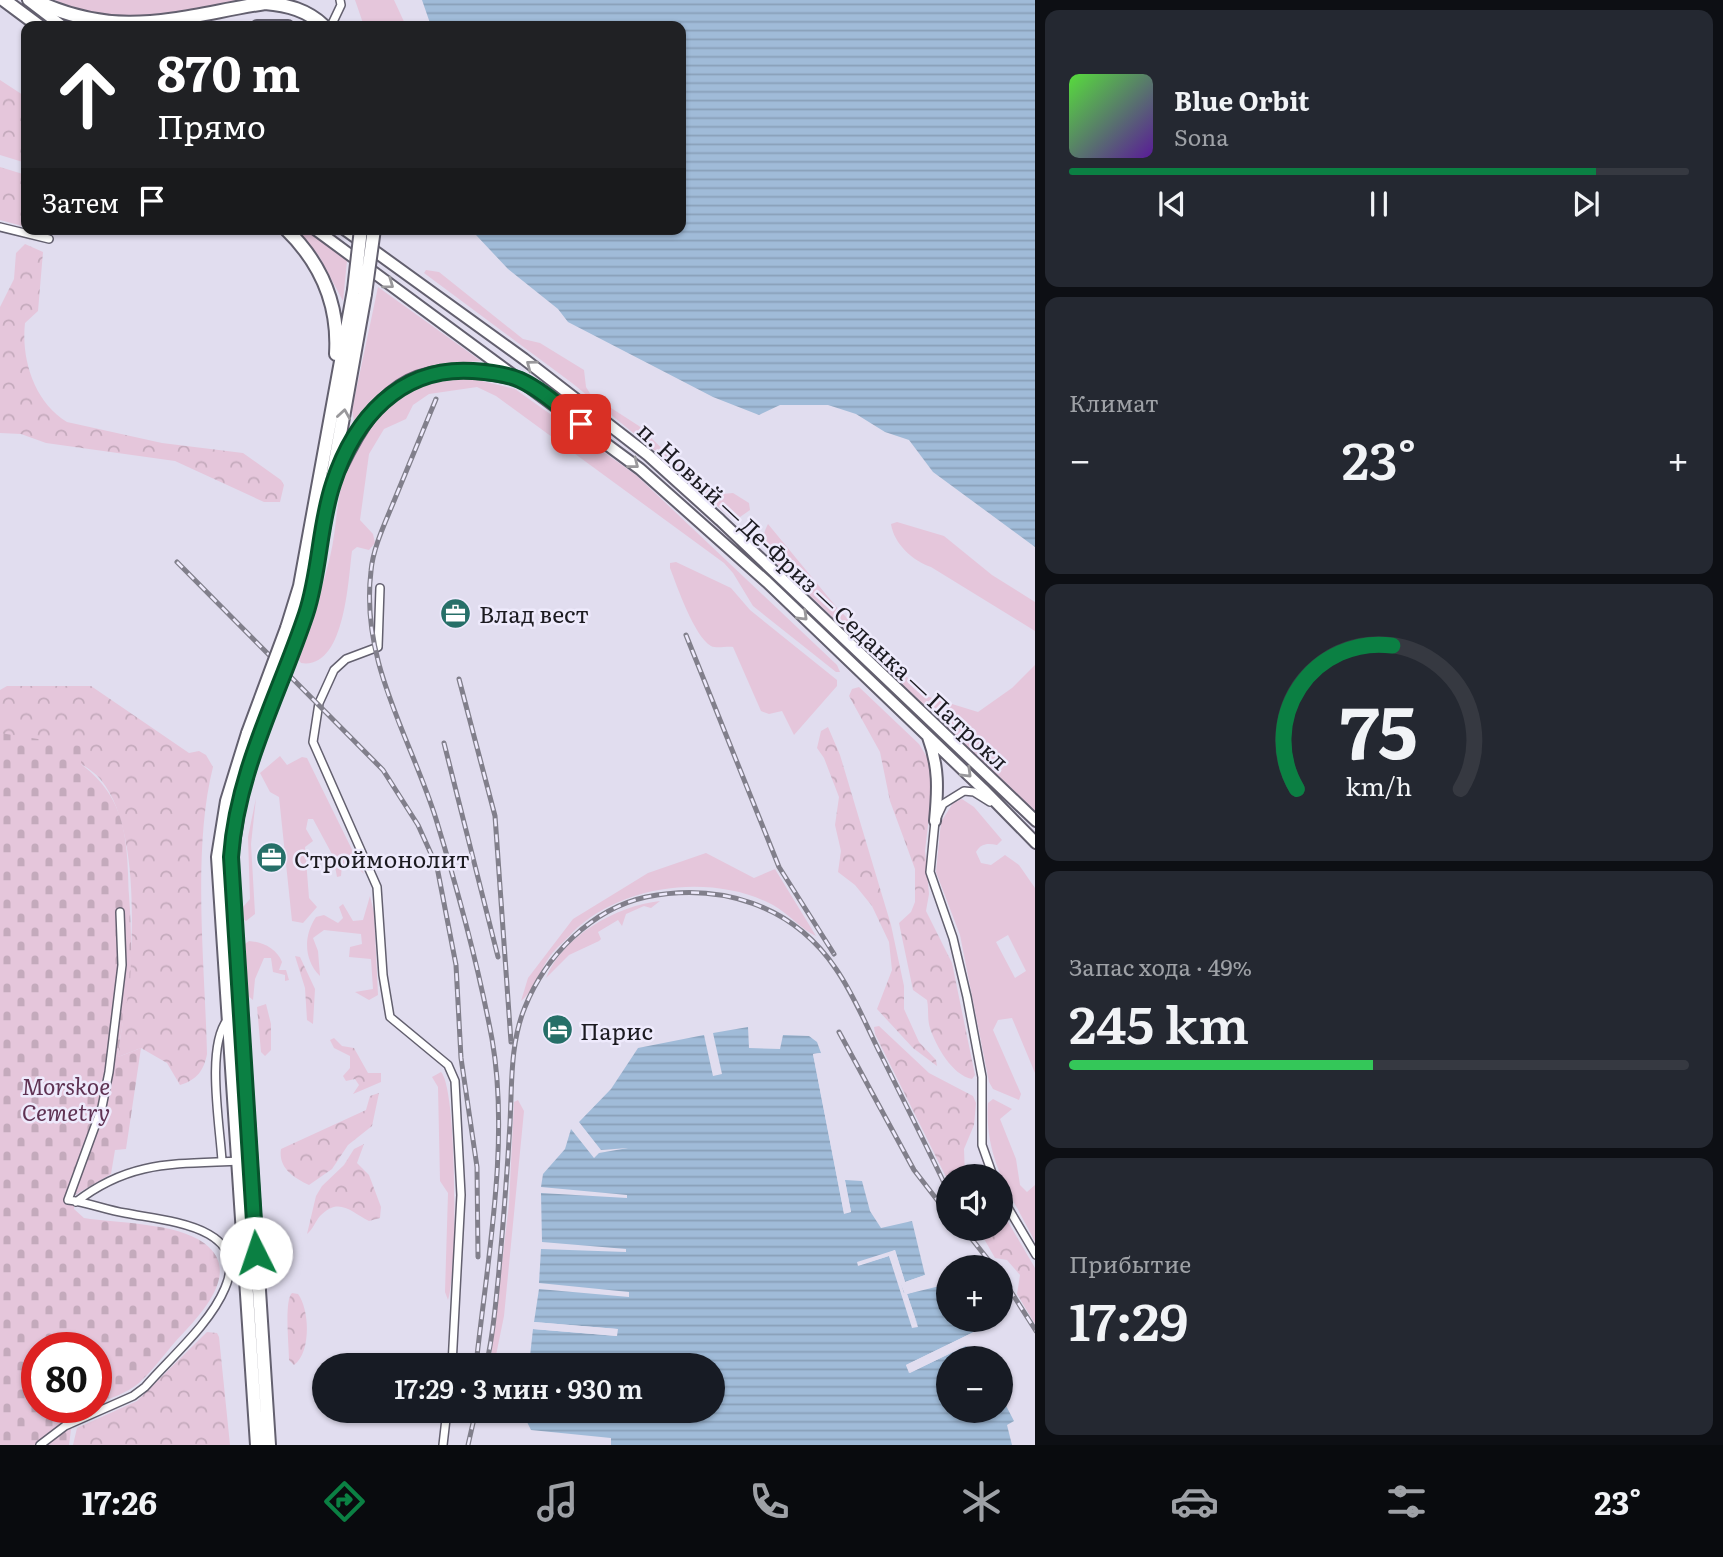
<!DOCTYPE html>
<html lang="ru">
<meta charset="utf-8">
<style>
body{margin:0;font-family:Literata,serif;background:#242831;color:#f1f3f6;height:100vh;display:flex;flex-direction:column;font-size:26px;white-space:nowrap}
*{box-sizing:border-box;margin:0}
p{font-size:23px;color:#9ea1a6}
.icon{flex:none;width:38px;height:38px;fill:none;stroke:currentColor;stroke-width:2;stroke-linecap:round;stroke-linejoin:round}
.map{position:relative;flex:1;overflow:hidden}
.drawer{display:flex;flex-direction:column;gap:10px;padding:10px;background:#0d0f14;width:688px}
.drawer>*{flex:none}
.hud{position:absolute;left:21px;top:21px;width:665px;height:214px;border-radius:14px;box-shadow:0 2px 5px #0004;background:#202124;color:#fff;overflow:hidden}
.controls{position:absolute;left:936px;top:1164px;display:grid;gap:14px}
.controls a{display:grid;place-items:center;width:77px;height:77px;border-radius:50%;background:#171b24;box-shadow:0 2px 5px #0004;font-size:35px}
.speed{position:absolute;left:21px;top:1332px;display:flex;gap:14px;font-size:35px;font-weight:700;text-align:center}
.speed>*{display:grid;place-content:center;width:91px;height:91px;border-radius:50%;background:#171b24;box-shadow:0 2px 5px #0004;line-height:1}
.speed .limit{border:10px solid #d22;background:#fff;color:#111}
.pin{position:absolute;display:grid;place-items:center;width:60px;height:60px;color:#fff;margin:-30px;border-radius:14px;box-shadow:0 4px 10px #0006}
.me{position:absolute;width:77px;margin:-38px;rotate:356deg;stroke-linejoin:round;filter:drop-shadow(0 0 5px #0008)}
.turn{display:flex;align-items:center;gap:24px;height:147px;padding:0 21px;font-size:32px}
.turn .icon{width:91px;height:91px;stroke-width:2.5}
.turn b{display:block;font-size:49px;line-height:60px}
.then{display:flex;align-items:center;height:66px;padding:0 21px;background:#0003;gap:14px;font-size:26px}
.big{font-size:52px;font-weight:600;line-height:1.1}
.drawer .tile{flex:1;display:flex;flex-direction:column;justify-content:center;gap:10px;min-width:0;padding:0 24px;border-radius:14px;background:#242831}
.drawer .dial{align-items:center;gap:0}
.dial svg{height:182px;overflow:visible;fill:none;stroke:#363941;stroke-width:7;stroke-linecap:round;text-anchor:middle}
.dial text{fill:#f1f3f6;stroke:none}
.song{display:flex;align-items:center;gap:21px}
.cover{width:84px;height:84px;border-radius:10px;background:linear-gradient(135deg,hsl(110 70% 55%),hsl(270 70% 35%))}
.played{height:7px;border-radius:4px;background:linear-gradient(90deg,#0b8043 85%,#363941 85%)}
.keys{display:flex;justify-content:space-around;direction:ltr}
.heat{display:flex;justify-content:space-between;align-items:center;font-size:38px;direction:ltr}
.charge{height:10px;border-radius:5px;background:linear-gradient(90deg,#34c759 49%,#363941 0)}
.trip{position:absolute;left:312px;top:1353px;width:413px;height:70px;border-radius:35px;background:#171b24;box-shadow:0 2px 5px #0004;font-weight:600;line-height:70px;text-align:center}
.menu{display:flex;height:112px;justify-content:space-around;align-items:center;background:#090b0e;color:#9ea1a6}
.menu .icon{width:49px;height:49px}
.menu .selected{color:#0b8043}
.menu b{font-size:32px;color:#f1f3f6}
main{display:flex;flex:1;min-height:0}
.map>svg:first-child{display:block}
.green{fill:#e5c6db;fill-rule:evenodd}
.forest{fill:url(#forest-crowns)}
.cemetery{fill:url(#cemetery-stones)}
.water{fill:url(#water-rules)}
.pier{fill:#e1ddef}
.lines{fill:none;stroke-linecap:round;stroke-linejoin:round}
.street-casing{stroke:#63606f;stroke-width:10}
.primary-casing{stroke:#63606f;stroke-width:14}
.highway-casing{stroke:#63606f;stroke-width:16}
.street{stroke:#fff;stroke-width:7}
.primary{stroke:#fff;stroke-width:10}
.highway{stroke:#fff;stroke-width:12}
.rail-casing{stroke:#817f8b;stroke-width:5}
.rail{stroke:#eeeafc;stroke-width:2.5;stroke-dasharray:8;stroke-linecap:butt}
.highway-bridge-casing{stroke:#63606f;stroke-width:16;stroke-linecap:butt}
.highway-bridge{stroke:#fff;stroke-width:12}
.oneway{stroke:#99989b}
.route-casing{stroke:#07532c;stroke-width:18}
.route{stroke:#0b8043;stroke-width:12}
.labels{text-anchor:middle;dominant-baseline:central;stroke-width:5;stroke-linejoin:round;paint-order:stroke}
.street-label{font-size:23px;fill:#1c1b21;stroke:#eeeafc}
.poi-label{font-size:23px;fill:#1c1b21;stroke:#eeeafc;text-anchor:start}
.park-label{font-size:23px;font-style:italic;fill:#5f3253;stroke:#eeeafc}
</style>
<main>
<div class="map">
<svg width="1036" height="1445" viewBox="0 0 1036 1445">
<defs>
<pattern id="forest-crowns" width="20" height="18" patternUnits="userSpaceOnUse" patternTransform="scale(1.75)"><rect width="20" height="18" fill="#e5c6db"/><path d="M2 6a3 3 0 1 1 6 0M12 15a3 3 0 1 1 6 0" fill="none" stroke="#c4aabc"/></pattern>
<pattern id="cemetery-stones" width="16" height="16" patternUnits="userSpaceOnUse" patternTransform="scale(1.75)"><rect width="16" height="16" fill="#e5c6db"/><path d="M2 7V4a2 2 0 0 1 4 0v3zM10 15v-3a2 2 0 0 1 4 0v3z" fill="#c4aabc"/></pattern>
<pattern id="water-rules" width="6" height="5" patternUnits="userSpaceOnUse" patternTransform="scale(1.75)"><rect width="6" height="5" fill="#a0bbd8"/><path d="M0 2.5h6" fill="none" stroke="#89a0b9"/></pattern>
</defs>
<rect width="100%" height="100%" fill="#e1ddef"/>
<path class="green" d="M55 0H242C179 11 116 28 55 0Z
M355 0H394L406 26H364Z
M297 229H304L347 261 343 301 319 256Z
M426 270 439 272 523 339 540 343 584 370 586 387 591 395 639 426 680 466 722 494 733 493 749 503 750 510 740 517 731 518 653 449 572 383 424 273Z
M378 287 481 361 444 364 417 371 385 389 354 421 352 410Z
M465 377 515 389 636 475 837 665 840 672H836L753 606 733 573 724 563 496 396 477 387 429 394 413 405 406 419 384 429 369 454 360 520 373 534 375 543 369 550 357 547 352 551C348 581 345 670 301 663L298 659C310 626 322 590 330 557 336 533 336 507 342 483 357 422 402 380 465 377Z
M897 522 944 536 992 575 1035 602V631L931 567C913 561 894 544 891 524Z
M768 524 838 609 926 696 978 712 1012 688 1035 665V811L778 565C767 550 758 542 768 524Z
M676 562 731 588 750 610 837 680V686L794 735 782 711 769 714 761 711 733 647C726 646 717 649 711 646 694 636 677 586 670 568V563Z
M280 756 287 765 302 757 307 758 364 874 354 864 342 865 341 876 337 877 333 856 313 819H308L306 829 313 841 305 847 309 898 317 907 303 923 292 921 279 797 270 792 260 773Z
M256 798 251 844 255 914 246 921 242 919 243 907 250 899 248 837Z
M962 799 974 807 1002 840 997 845C988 843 981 843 976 852L981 863 991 865 1005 855 1019 865 1035 888V1073L1012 1018 998 1020 993 1030 1021 1094 1019 1100 993 1089 989 1082 960 935 936 872 941 822 953 803ZM1008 935 1026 971 1015 978 996 942Z
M706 853 754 878 775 869 816 936C802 930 788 913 773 905 712 873 621 884 572 933 565 941 556 948 550 956 540 970 534 991 521 1001L528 978 573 919 648 873Z
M370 896 374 913 378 995 369 1000 355 992 373 989 371 959 349 957 350 947 362 944 361 934 324 930 313 938 318 951 320 976C304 960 303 936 316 917L324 915 338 923 343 918 339 907 343 904 353 921 363 920Z
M660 901 651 908 644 906 626 914 622 926 618 920 598 932 601 939 599 941 569 955 546 978C563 936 616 906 660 901Z
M249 941C263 942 277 949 282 962L279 970H286L289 980 285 981V975L273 972 271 958H264L255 979 253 1000 248 996 245 944Z
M441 1072C458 1090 457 1273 448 1300L445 1292 448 1193 440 1181 438 1087 432 1077Z
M993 1099 1012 1109 1000 1119 1016 1159 1020 1185 1027 1192 1035 1185V1242C1011 1194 984 1159 988 1103Z
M518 1100 524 1111 504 1316 494 1365H490L509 1204 514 1102Z"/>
<path class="forest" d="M0 80 26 97V163L0 155Z
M0 167 26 175V227L0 220Z
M25 244 43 252 38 311 25 323C21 359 34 402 67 422L162 443 243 453 281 480 284 485 280 502H264L175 461 46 443 21 434 0 433V307L14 279 16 253Z
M7 686H91L189 753 199 751 206 755 213 767C192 850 205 966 207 1054 204 1070 197 1080 180 1085L167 1063 141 1048 118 1057C121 1027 128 997 130 967 134 915 135 821 101 780 83 757 27 743 0 733V690Z
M859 687 919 744 930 762 933 782 925 851 929 894 926 911 952 963 975 1075 972 1079C952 1075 936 1046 930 1028 927 1019 929 1009 927 1000L913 990 899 923 911 912 915 902V869L890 801 880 752 849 696 852 689Z
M828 727 840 755 891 925 904 986V1009L919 1042 936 1060 937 1066 913 1048 877 1009 892 970 889 942 872 906 855 885 838 872 841 851 835 825 839 797 824 758 817 748 821 731Z
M295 956 300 957 315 989 313 1024 307 1020 305 988Z
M266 1004 271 1024V1050L265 1056 261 1052 257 1007Z
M879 1026 929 1073 973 1096 976 1103 974 1125 964 1149 965 1176H948V1181L875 1034 874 1027Z
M334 1038 342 1046 354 1048 368 1073H381V1082L353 1094 359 1085 355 1079 346 1081 343 1076 350 1068V1056L334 1048 330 1040Z
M379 1093 372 1126 348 1145 332 1169 309 1185C294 1178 278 1168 281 1149L366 1110 370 1096Z
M364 1144 357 1163 369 1175 381 1207 380 1218 369 1221C351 1212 339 1196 320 1216 315 1222 313 1229 307 1234L316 1196 322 1186 344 1165 354 1149Z
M1001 1210 1035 1268V1324L1017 1294 1020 1275 1007 1260 995 1258 979 1230 1001 1228Z
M292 1293 298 1294C310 1310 311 1353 294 1365L289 1360C289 1347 284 1300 292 1293Z
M207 1332 217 1333 219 1337 230 1445H73L77 1428 137 1401Z"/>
<path class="cemetery" d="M0 733 82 746 81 764C128 800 127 841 129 895 131 924 132 953 130 982 127 1007 120 1031 118 1057L141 1048 126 1149 115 1150 111 1174 75 1195 74 1209 84 1218C117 1223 177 1223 204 1243 245 1273 196 1319 175 1342 163 1356 152 1371 139 1383 127 1393 110 1398 96 1405V1348H37V1407H92L72 1422 69 1445H0Z"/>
<path class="water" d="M422 0H1035V547L933 472 909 440 885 432 856 414 828 405H780L759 415 713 397 568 322 558 309 508 269 476 235 473 229H681V26H431Z
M748 1027 749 1048 780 1049 783 1035 809 1036 817 1042 821 1053 813 1054 844 1213 851 1212 845 1180 862 1181 870 1211 881 1228 912 1221 925 1275 905 1282 895 1250 859 1265 889 1256 918 1326 907 1294 948 1284V1320H976L980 1329 906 1365 909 1373 966 1346 973 1358H948V1410H1001V1396L1014 1421 1007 1425 1012 1445H611V1438L531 1430 526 1420V1410H712V1365H529L533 1329 617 1336V1329L534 1322 539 1289 629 1297V1292L539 1283 541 1249 626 1252V1249L542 1242 541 1193 627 1198V1195L541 1187 543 1174 565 1149 571 1129 594 1158 599 1153 628 1148 601 1150 579 1122 611 1089 638 1048 704 1035 713 1076 722 1074 713 1033Z"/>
<path class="pier" d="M820 1053 821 1056 817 1057 846 1210 842 1180 844 1176 851 1212 844 1214 813 1054Z
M895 1250 905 1282 925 1275 926 1279 903 1285 892 1255 904 1293 928 1284 929 1287 907 1294 918 1327 912 1328 889 1256 858 1266 857 1262Z
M534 1322 618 1329 617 1336 533 1329V1326L607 1332 533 1325Z
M980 1329 981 1332 910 1367 965 1343 969 1344 910 1373 906 1365Z"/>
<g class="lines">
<defs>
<path id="street" d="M331 26 341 5 340 0
M0 227 49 239
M380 588 378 647 346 659 334 670 319 703 313 742 377 887 383 975 390 1017 448 1065 455 1081 461 1195 452 1365
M990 802 974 792 964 791 943 804 935 821 930 872 953 938 967 997 982 1077V1145L993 1176
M222 1161C220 1126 206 1048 227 1020
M1001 1196 1036 1255
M76 1202C130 1160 175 1164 239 1161
M40 1445 65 1426 133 1396 145 1387C171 1357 210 1324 225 1288 252 1225 164 1221 125 1213 106 1210 87 1202 68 1200L102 1107 109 1072 122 965 120 912
M443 1445 447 1410"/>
<path id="primary" d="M28 0 62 26
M257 26H288
M315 229 640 469 767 582 983 789 1036 843
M344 229 524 359 648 455 720 520 1036 821
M928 737C939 767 938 789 935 821"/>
<path id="highway" d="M4 0 39 26
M34 0C120 41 177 17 265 3 288 5 307 10 324 26
M286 229C321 263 339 305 336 354
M340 468C383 378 421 357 520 379
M287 628 300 586 354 290
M298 634 312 591 365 294
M248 733 227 801 218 857 257 1445
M258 740 240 797 231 857 269 1445"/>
</defs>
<use href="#street" class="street-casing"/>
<use href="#primary" class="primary-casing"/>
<use href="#highway" class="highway-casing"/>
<use href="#street" class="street"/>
<use href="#primary" class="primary"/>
<use href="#highway" class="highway"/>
<defs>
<path id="rail" d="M436 399C422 433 408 467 394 501 385 523 373 548 371 571 360 662 410 736 436 819 458 891 478 964 492 1039 510 1141 487 1262 476 1365
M177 562 383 770 418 825 437 867 456 965 461 1058 477 1167 478 1257
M686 635 779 867 834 954
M459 679 495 816 511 1042
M444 743 498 957
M839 1032 914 1170 948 1214
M963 1228 994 1267
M1001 1276 1036 1331
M486 1365C493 1338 495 1309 498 1281 503 1228 507 1176 510 1123 512 1085 510 1043 525 1007 545 957 591 909 646 897 720 882 793 905 836 969 854 995 866 1025 880 1053 903 1099 926 1145 948 1191
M468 1445 476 1410"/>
</defs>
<use href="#rail" class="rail-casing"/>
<use href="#rail" class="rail"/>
<defs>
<path id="highway-bridge" d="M354 290 361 229
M365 294 374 229
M248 733 287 628
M258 740 298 634"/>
</defs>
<use href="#highway-bridge" class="highway-bridge-casing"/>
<use href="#highway-bridge" class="highway-bridge"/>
</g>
<defs><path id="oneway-chevron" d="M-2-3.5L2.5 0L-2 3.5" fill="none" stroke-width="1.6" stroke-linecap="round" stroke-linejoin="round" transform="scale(1.75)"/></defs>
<g class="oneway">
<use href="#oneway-chevron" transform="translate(389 284) rotate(36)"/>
<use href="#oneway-chevron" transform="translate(531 365) rotate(-143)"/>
<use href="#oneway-chevron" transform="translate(344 414) rotate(-81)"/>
<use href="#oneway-chevron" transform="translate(634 464) rotate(38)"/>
<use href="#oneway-chevron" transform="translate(803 616) rotate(44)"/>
<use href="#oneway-chevron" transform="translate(967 773) rotate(44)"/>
</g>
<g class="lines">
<defs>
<path id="route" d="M256 1253 231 857C237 771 279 695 306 614 320 572 319 526 333 484 354 419 400 366 473 371 488 372 507 374 520 380 542 390 562 409 581 424"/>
</defs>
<use href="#route" class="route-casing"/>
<use href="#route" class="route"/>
</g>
<defs>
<symbol id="office-disc" viewBox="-11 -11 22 22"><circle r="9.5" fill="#266f68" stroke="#eeeafc"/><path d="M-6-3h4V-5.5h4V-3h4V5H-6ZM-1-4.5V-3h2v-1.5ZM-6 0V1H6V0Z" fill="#fff"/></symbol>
<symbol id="hotel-disc" viewBox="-11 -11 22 22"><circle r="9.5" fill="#266f68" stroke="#eeeafc"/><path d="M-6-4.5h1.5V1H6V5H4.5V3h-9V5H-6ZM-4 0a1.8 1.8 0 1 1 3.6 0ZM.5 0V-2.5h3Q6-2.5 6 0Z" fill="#fff"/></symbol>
</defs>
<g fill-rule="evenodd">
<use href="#office-disc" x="438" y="596" width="35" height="35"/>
<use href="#office-disc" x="254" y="840" width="35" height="35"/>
<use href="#hotel-disc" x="540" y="1012" width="35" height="35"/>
</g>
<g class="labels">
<g class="street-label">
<text transform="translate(824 595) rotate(43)">п. Новый — Де-Фриз — Седанка — Патрокл</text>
</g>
<g class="poi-label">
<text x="479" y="613">Влад вест</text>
<text x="294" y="858">Строймонолит</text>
<text x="580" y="1030">Парис</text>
</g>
<g class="park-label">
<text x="66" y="1085">Morskoe<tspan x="66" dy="26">Cemetry</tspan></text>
</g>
</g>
</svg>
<div class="controls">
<a><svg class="icon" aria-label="sound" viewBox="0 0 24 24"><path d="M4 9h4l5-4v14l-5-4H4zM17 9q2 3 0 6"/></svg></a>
<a>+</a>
<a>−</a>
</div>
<div class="speed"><div class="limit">80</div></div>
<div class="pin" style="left:581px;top:424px;background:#d93025"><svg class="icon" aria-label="arrive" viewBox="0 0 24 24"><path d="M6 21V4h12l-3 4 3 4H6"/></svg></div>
<svg class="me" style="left:256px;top:1253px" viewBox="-20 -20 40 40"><circle r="19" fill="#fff"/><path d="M0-13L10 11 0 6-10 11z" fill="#0b8043"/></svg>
<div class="trip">17:29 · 3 мин · 930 m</div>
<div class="hud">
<div class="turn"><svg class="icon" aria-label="ahead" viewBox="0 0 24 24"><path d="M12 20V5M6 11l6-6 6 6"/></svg><div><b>870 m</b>Прямо</div></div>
<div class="then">Затем<svg class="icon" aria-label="arrive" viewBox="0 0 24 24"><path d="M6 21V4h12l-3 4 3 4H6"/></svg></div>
</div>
</div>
<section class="drawer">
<div class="tile">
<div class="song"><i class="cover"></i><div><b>Blue Orbit</b><p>Sona</p></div></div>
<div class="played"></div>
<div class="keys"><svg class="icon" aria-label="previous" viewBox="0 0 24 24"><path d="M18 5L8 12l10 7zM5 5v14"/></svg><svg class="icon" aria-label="pause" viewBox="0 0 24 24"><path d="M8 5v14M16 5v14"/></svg><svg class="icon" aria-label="next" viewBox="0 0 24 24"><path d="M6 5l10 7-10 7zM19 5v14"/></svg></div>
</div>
<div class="tile"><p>Климат</p>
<div class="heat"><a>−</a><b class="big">23°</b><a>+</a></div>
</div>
<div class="tile dial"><svg viewBox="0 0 100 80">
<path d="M14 69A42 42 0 1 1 86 69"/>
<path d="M14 69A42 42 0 0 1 56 6" stroke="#0b8043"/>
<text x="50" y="56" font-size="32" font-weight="700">75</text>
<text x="50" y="72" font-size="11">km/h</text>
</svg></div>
<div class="tile"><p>Запас хода · 49%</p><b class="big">245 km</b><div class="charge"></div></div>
<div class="tile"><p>Прибытие</p><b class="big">17:29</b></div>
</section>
</main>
<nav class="menu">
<b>17:26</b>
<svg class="icon selected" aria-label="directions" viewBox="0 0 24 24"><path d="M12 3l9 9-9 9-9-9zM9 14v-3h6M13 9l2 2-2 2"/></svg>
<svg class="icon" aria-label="music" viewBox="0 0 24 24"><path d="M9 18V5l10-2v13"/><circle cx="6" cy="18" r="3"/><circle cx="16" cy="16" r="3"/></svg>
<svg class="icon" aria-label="phone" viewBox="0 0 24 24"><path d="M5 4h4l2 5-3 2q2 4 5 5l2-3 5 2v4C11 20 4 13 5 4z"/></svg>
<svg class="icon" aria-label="climate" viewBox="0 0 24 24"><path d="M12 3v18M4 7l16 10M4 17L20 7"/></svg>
<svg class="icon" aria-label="car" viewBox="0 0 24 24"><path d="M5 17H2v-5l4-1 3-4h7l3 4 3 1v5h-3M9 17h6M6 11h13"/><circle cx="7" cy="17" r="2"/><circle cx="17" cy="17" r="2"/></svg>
<svg class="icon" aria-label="filters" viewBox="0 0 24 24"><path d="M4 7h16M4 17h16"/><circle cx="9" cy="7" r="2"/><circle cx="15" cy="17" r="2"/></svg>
<b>23°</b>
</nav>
